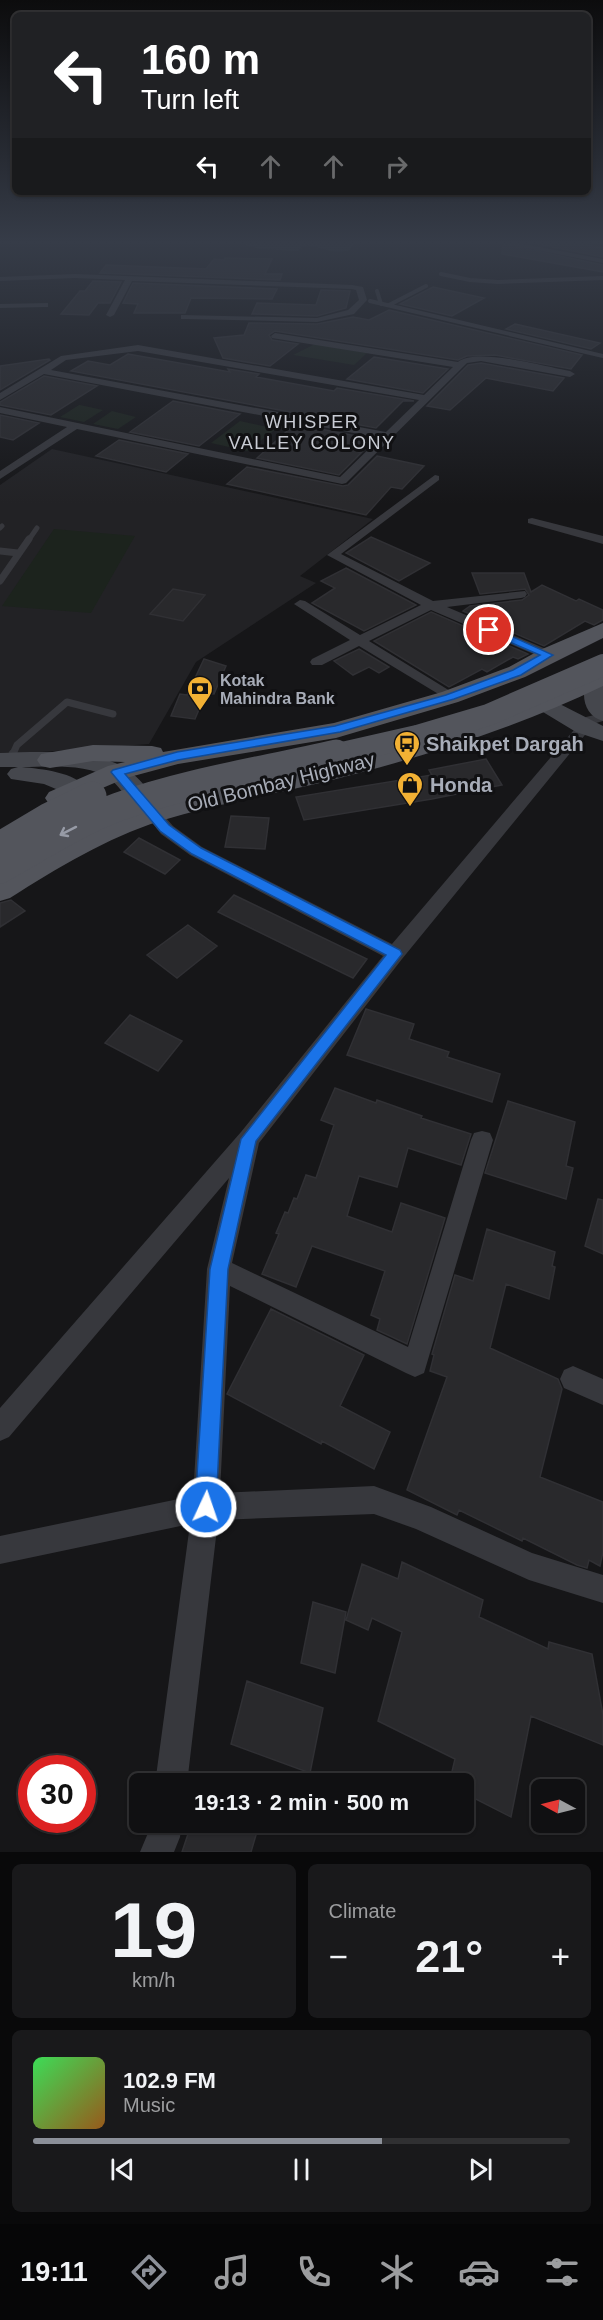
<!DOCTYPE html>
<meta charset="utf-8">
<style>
body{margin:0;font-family:Arial,sans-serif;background:#19191b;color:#f1f3f6;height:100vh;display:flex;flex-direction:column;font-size:22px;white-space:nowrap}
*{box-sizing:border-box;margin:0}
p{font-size:20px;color:#9c9d9f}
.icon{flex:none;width:33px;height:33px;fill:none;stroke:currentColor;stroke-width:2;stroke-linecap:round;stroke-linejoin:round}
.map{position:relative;height:1852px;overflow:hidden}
.panel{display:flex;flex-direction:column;gap:12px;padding:12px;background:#09090a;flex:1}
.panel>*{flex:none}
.top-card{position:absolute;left:12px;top:12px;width:579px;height:183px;border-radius:9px;box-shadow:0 2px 4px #0004,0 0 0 2px #303032;background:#202124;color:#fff;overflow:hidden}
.needle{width:39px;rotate:277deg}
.buttons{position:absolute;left:531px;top:1779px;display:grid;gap:12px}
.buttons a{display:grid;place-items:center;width:54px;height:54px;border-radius:9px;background:#101012;box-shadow:0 2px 4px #0004,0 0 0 2px #303032;font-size:30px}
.speed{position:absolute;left:18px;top:1755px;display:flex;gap:12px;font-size:30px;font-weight:700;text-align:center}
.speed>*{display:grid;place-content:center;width:78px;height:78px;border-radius:50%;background:#101012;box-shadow:0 2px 4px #0004,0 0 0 2px #303032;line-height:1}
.speed .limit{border:9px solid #d22;background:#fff;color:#111}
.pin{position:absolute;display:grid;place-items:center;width:51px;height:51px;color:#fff;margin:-26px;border:3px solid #fff;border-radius:50%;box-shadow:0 2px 6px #0007}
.me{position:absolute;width:66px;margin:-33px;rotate:3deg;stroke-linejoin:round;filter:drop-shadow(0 0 4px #0008)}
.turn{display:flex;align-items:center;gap:21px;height:126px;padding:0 30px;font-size:27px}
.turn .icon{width:78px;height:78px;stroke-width:2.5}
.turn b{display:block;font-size:42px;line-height:51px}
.lanes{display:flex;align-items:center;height:57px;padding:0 30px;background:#0003;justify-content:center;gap:30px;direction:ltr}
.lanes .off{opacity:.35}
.big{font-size:45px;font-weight:700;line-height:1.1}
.panel .card{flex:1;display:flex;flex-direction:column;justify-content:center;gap:9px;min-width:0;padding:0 21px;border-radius:9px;background:#19191b}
.panel .dial{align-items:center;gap:0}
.dial b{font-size:78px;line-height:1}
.song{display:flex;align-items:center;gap:18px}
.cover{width:72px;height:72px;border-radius:9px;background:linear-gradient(135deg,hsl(130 70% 55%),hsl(30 70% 35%))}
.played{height:6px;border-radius:3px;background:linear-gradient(90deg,#8c9099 65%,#303032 65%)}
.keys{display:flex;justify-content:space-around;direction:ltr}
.heat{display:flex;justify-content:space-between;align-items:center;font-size:33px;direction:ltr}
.panel .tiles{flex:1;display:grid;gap:12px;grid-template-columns:1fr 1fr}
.card:last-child{grid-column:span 2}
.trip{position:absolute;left:129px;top:1773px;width:345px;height:60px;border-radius:9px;background:#101012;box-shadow:0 2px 4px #0004,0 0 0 2px #303032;font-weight:700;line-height:60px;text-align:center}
.tab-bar{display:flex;height:96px;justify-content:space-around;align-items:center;background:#060607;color:#9c9d9f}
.tab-bar .icon{width:42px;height:42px}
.tab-bar .on{color:#8c9099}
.tab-bar b{font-size:27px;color:#f1f3f6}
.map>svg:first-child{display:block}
.built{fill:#222225}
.green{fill:#1c231d}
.water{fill:#2c353c}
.building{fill:#29292c;stroke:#303034;stroke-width:1.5}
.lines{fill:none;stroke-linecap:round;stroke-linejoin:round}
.lane-far3{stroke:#37383d;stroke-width:4}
.lane-far2{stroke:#37383d;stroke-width:5}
.lane-far1{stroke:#37383d;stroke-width:7}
.lane{stroke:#37383d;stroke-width:9}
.street{fill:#37383d;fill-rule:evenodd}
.secondary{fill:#45474d;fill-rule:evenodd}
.primary{fill:#53555c;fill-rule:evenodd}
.primary-bridge-far1{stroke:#53555c;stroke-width:22}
.primary-bridge{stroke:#53555c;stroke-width:29}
.oneway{stroke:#979ba6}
.route{fill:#1a73e8;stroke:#114b97;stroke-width:1.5}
.labels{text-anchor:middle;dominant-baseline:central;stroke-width:6;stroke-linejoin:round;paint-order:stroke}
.far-poi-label{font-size:16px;font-weight:bold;fill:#a8adb8;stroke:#111113;text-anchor:start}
.far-neighbourhood-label{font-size:18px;letter-spacing:1.5px;fill:#c9ccd4;stroke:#111113}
.poi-label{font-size:20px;font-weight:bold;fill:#a8adb8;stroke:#111113;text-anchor:start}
.street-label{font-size:20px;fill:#a8adb8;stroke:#111113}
</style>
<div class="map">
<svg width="603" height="1852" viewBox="0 0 603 1852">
<rect width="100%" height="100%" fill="#161618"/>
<path class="built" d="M52 449 373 519 300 576 316 583 196 662 149 744 0 755V485Z"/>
<path class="green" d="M315 344 367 353 354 365 293 355Z
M79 405H80L103 410 84 422 60 417Z
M112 411 136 417 118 429 93 424Z
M240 421 276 429 247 451 211 443Z
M54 529 135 536 91 613 2 606Z"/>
<path class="water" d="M243 244H353L350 250C328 256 318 243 302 246L298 251 260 249Z"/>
<path class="building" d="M503 244 603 265V272L502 254Z
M538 244H581L603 248V257Z
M225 258 272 259 265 274H282L280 280 100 273 106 265 206 269 214 259 224 260Z
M93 281 121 282 110 303H98L89 315 61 314 80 291H85Z
M133 283 277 289 272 299 191 298 185 313H134L138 304 123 303Z
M433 287 484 298 452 316 400 304Z
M321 290 350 291 346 308 317 316 252 314 257 303 316 305Z
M389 310 582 355 571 369 495 355 467 356 458 360 275 331 269 335 272 340 298 344 270 366 223 358 214 338 244 335 249 323 317 324 353 317 369 320Z
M515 324 600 343 591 349 506 329Z
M128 354 230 372 228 369 259 374 256 377 334 391 337 388 414 401H403L376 428 71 371 88 361 110 365Z
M374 357 448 369 423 393 347 379Z
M49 359 50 360 0 390V366Z
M481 363 564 378 553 391 486 378 450 410 427 406 468 365Z
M44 376 97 386 51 415 0 405V402Z
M173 401 240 414 199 446 130 432Z
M0 415 39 423 13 440 0 437Z
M295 424 366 438 361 443 367 444 359 452H362L339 475 257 458Z
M119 440 188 454 166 472 96 456Z
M377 456 424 466 402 489 391 487 366 515 227 484 247 467 343 486 348 485Z
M371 537 430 563 399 581 346 553Z
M346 568 416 605 364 631 312 603 335 588 321 581Z
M472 573H524L531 592 542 585 576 601 579 599 603 610V620L594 625 585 621 544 646 463 611 470 606 522 600 529 595 525 589 480 594Z
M173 589 205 595 183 621 150 614Z
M431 612 528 654 518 659 513 657 487 672 482 669 449 687 374 641Z
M359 649 389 667 379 673 369 667 353 675 334 661Z
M204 659 226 666 214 694 206 693 195 719 171 716 180 694 187 695Z
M486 759 502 785 432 799 304 820 296 797 432 775 429 770Z
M231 816 269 818 265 849 225 847Z
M139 838 180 860 165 874 124 852Z
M234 895 367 959 353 978 218 912Z
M11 900 25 911 0 927V903Z
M188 925 217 946 177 978 147 955Z
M366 1009 414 1024 409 1039 449 1052 447 1057 500 1074 492 1102 347 1055Z
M130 1015 182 1041 158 1071 105 1043Z
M335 1088 376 1103 377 1100 422 1116 421 1118 471 1134 461 1165 408 1148 397 1187 359 1176 347 1216 392 1232 401 1203 445 1218 407 1344 377 1330 380 1319 371 1315 385 1271 312 1246 296 1287 262 1274 279 1234 276 1233 285 1212 288 1213 294 1198 297 1199 306 1175 316 1178 334 1125 321 1120Z
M508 1101 575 1122 566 1166 573 1168 566 1199 485 1173Z
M598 1199 603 1200V1254L585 1246Z
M487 1229 555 1252 552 1266 555 1267 549 1299 506 1284 490 1348 558 1379 562 1389 540 1477 603 1502V1552L600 1566 589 1560 587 1568 577 1565 523 1538 522 1541 459 1510 457 1515 407 1490 447 1377 430 1371 434 1355 432 1354 455 1275 473 1281Z
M271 1309 364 1355 340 1406 390 1432 374 1469 322 1441 321 1444 227 1394Z
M402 1562 483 1600 479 1617 548 1649 549 1642 592 1654 603 1715V1745L531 1716 511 1817 464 1793V1784H449L455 1759 378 1721 402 1632 372 1618 368 1630 346 1620 362 1564 398 1579Z
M313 1602 346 1612 335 1673 301 1663Z
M247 1681 323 1708 310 1773 231 1744Z
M192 1822H247L258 1828 251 1852H182Z"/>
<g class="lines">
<path class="lane-far3" d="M441 274 470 280 498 282 603 278
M377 291 381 304
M370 301 603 356
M389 305 426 286"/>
<path class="lane-far2" d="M0 528 2 526
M28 541 37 528"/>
<path class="lane-far1" d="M0 551 18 553
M0 581 29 539
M12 756 17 745 67 702 113 714"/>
<path class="lane" d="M10 760 13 754"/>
<path class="street" d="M506 244H523L603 259V263Z
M75 274 352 285 363 287 367 300 354 314 317 322 184 319H181V315L317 318 348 310 359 300 356 290 352 289 132 281 114 315 110 317 106 315 125 280 75 278 0 281V277Z
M48 303V307H45L0 308V304Z
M275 333 458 362C476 347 546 367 570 371L575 374 570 377 481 361 467 363 346 483 342 484 77 429 0 479V471L67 427 0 413V407L340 477 380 438 44 374 0 400V393L61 356 138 345 424 395 453 367 272 338 271 336ZM138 351 419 400 386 432 51 370 66 360Z
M435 475 439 476V480L341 554 433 601 525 591 527 594 525 597 521 598 447 607 553 652 555 655 553 658H543L431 610 369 641 455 694 457 697 450 701 359 646 322 665H312L310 662 312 659 350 640 294 604 300 600 305 601 360 635 421 605 327 555Z
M532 518 603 536V544L528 523V519Z
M603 713V721L596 723 589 730 402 959 259 1143 232 1263 408 1347 471 1140 474 1133 482 1131 490 1133 493 1140 424 1373 415 1377 406 1373 230 1286 220 1493 374 1486 431 1507 532 1553 603 1575V1603L529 1580 416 1529 374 1514 218 1520 187 1784H155L190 1524 0 1564V1536L193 1496 207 1269 229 1178 9 1437 0 1441V1408L241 1132 383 956 190 855 161 834 145 814 147 810H159L173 826 202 847 392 944 579 724 586 717Z
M573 1366 603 1379V1405L564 1388 560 1379 564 1370Z
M150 1822H182L180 1837 174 1852H140L148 1833Z"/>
<path class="secondary" d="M597 674 603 675V721C583 716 579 691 590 676Z
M546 697 603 726V741L576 732 538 709 535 704 538 699Z
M0 753C36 752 93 748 125 768 141 778 156 799 165 814L162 820C137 827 128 792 110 779 88 763 48 767 22 767 41 769 76 772 87 789L83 794 75 797 44 784 11 779 7 774 11 769 18 767H0Z"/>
<path class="primary" d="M603 623V638L525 677 458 702 336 738 178 764 126 778 58 807 49 804 45 798 49 792 108 766 125 762 93 761 50 768 41 766 37 760 41 754 93 745 152 746 161 748 163 752 334 723 442 692 509 667 540 650Z
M603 670V686C514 729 420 758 324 782 269 795 213 805 160 821 107 838 57 868 10 898L0 901V877L64 841 143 808 325 765 431 737 488 718Z"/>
<path class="primary-bridge-far1" d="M329 756 417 736 488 715 603 665"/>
<path class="primary-bridge" d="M0 846 49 817 92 796
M0 869C38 848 77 822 118 807 188 782 263 771 336 754"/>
</g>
<defs><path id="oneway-shaft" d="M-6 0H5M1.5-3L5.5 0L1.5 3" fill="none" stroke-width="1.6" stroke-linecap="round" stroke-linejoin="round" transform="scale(1.5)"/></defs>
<use class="oneway" href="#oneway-shaft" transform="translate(68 831) rotate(153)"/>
<linearGradient id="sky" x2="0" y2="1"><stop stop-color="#0c0c0d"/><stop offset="0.48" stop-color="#363c48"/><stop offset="1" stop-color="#363c48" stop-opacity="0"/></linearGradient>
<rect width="603" height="504" fill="url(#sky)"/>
<path class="route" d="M486 628H493L553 655 521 675 454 699 340 732 178 760 125 774 169 825 201 848 400 950 402 954 256 1141 228 1269 216 1507 213 1514 206 1517 198 1514 195 1507 210 1269 241 1139 386 955 192 854 160 831 111 772 113 770 177 752 335 726 446 695 513 670 540 655 486 632Z"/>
<defs>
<symbol id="bank-pin" viewBox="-11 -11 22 30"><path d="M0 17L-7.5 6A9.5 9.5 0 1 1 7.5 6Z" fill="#f2b134" stroke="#111113"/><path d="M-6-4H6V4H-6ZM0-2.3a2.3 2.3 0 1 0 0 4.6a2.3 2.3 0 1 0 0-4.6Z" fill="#111"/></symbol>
<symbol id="bus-pin" viewBox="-11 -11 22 30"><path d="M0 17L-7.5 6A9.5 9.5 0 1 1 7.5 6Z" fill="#f2b134" stroke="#111113"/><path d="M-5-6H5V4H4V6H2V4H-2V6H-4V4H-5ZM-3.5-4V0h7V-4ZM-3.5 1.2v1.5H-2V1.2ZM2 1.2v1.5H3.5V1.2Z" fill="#111"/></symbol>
<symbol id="shop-pin" viewBox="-11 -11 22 30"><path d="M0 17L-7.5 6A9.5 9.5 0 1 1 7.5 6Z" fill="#f2b134" stroke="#111113"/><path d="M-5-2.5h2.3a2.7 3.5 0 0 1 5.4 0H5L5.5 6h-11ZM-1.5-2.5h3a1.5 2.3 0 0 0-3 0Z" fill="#111"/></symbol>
</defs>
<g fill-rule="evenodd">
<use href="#bank-pin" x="185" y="674" width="30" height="40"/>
<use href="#bus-pin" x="392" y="729" width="30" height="40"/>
<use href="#shop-pin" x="395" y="770" width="30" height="40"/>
</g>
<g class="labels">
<g class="far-poi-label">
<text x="220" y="680">Kotak<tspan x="220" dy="18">Mahindra Bank</tspan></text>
</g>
<g class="far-neighbourhood-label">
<text x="312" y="422">WHISPER<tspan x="312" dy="21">VALLEY COLONY</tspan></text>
</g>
<g class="poi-label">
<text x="426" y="744">Shaikpet Dargah</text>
<text x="430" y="785">Honda</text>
</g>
<g class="street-label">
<text transform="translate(281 782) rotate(-14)">Old Bombay Highway</text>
</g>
</g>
</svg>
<div class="buttons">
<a><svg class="needle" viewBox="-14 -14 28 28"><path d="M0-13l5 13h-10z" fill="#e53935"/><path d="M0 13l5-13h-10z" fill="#9c9d9f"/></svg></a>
</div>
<div class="speed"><div class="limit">30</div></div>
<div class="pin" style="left:489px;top:630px;background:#d93025"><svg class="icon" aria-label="arrive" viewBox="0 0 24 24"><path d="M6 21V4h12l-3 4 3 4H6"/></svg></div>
<svg class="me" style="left:206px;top:1507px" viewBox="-20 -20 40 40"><circle r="17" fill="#1a73e8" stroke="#fff" stroke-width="3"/><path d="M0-11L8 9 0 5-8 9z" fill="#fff"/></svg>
<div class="trip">19:13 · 2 min · 500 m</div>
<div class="top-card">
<div class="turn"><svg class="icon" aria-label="left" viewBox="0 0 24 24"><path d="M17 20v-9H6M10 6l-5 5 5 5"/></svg><div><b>160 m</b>Turn left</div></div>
<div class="lanes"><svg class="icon" aria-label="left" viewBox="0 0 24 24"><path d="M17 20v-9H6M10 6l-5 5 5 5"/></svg><svg class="icon off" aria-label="ahead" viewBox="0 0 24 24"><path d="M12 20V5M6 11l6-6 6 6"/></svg><svg class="icon off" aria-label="ahead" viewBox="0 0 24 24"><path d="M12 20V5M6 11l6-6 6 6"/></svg><svg class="icon off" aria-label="right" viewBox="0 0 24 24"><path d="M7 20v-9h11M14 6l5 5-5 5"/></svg></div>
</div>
</div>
<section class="panel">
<div class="tiles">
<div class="card dial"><b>19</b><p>km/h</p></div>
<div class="card"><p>Climate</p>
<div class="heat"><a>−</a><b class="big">21°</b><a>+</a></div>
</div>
<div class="card">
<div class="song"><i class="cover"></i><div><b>102.9 FM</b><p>Music</p></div></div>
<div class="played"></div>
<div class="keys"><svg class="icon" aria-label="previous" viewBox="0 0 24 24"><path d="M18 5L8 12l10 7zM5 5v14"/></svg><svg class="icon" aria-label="pause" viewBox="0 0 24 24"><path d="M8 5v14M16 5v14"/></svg><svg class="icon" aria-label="next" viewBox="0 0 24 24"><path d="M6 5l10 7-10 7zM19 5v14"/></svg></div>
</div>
</div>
</section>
<nav class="tab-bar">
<b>19:11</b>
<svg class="icon on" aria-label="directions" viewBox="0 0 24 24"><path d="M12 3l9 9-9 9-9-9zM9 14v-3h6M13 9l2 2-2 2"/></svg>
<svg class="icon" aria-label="music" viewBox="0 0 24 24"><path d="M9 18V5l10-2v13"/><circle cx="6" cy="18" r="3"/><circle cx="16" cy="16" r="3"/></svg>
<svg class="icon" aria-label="phone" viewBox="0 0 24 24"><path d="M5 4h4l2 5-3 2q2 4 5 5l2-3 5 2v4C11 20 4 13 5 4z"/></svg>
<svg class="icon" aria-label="climate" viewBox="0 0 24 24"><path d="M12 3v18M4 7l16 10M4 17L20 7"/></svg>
<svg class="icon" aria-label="car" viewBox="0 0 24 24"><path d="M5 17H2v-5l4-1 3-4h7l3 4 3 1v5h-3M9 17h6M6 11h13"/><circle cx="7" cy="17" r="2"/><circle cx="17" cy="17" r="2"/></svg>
<svg class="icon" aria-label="filters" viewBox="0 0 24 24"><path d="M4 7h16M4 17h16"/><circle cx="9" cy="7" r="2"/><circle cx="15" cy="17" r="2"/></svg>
</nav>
